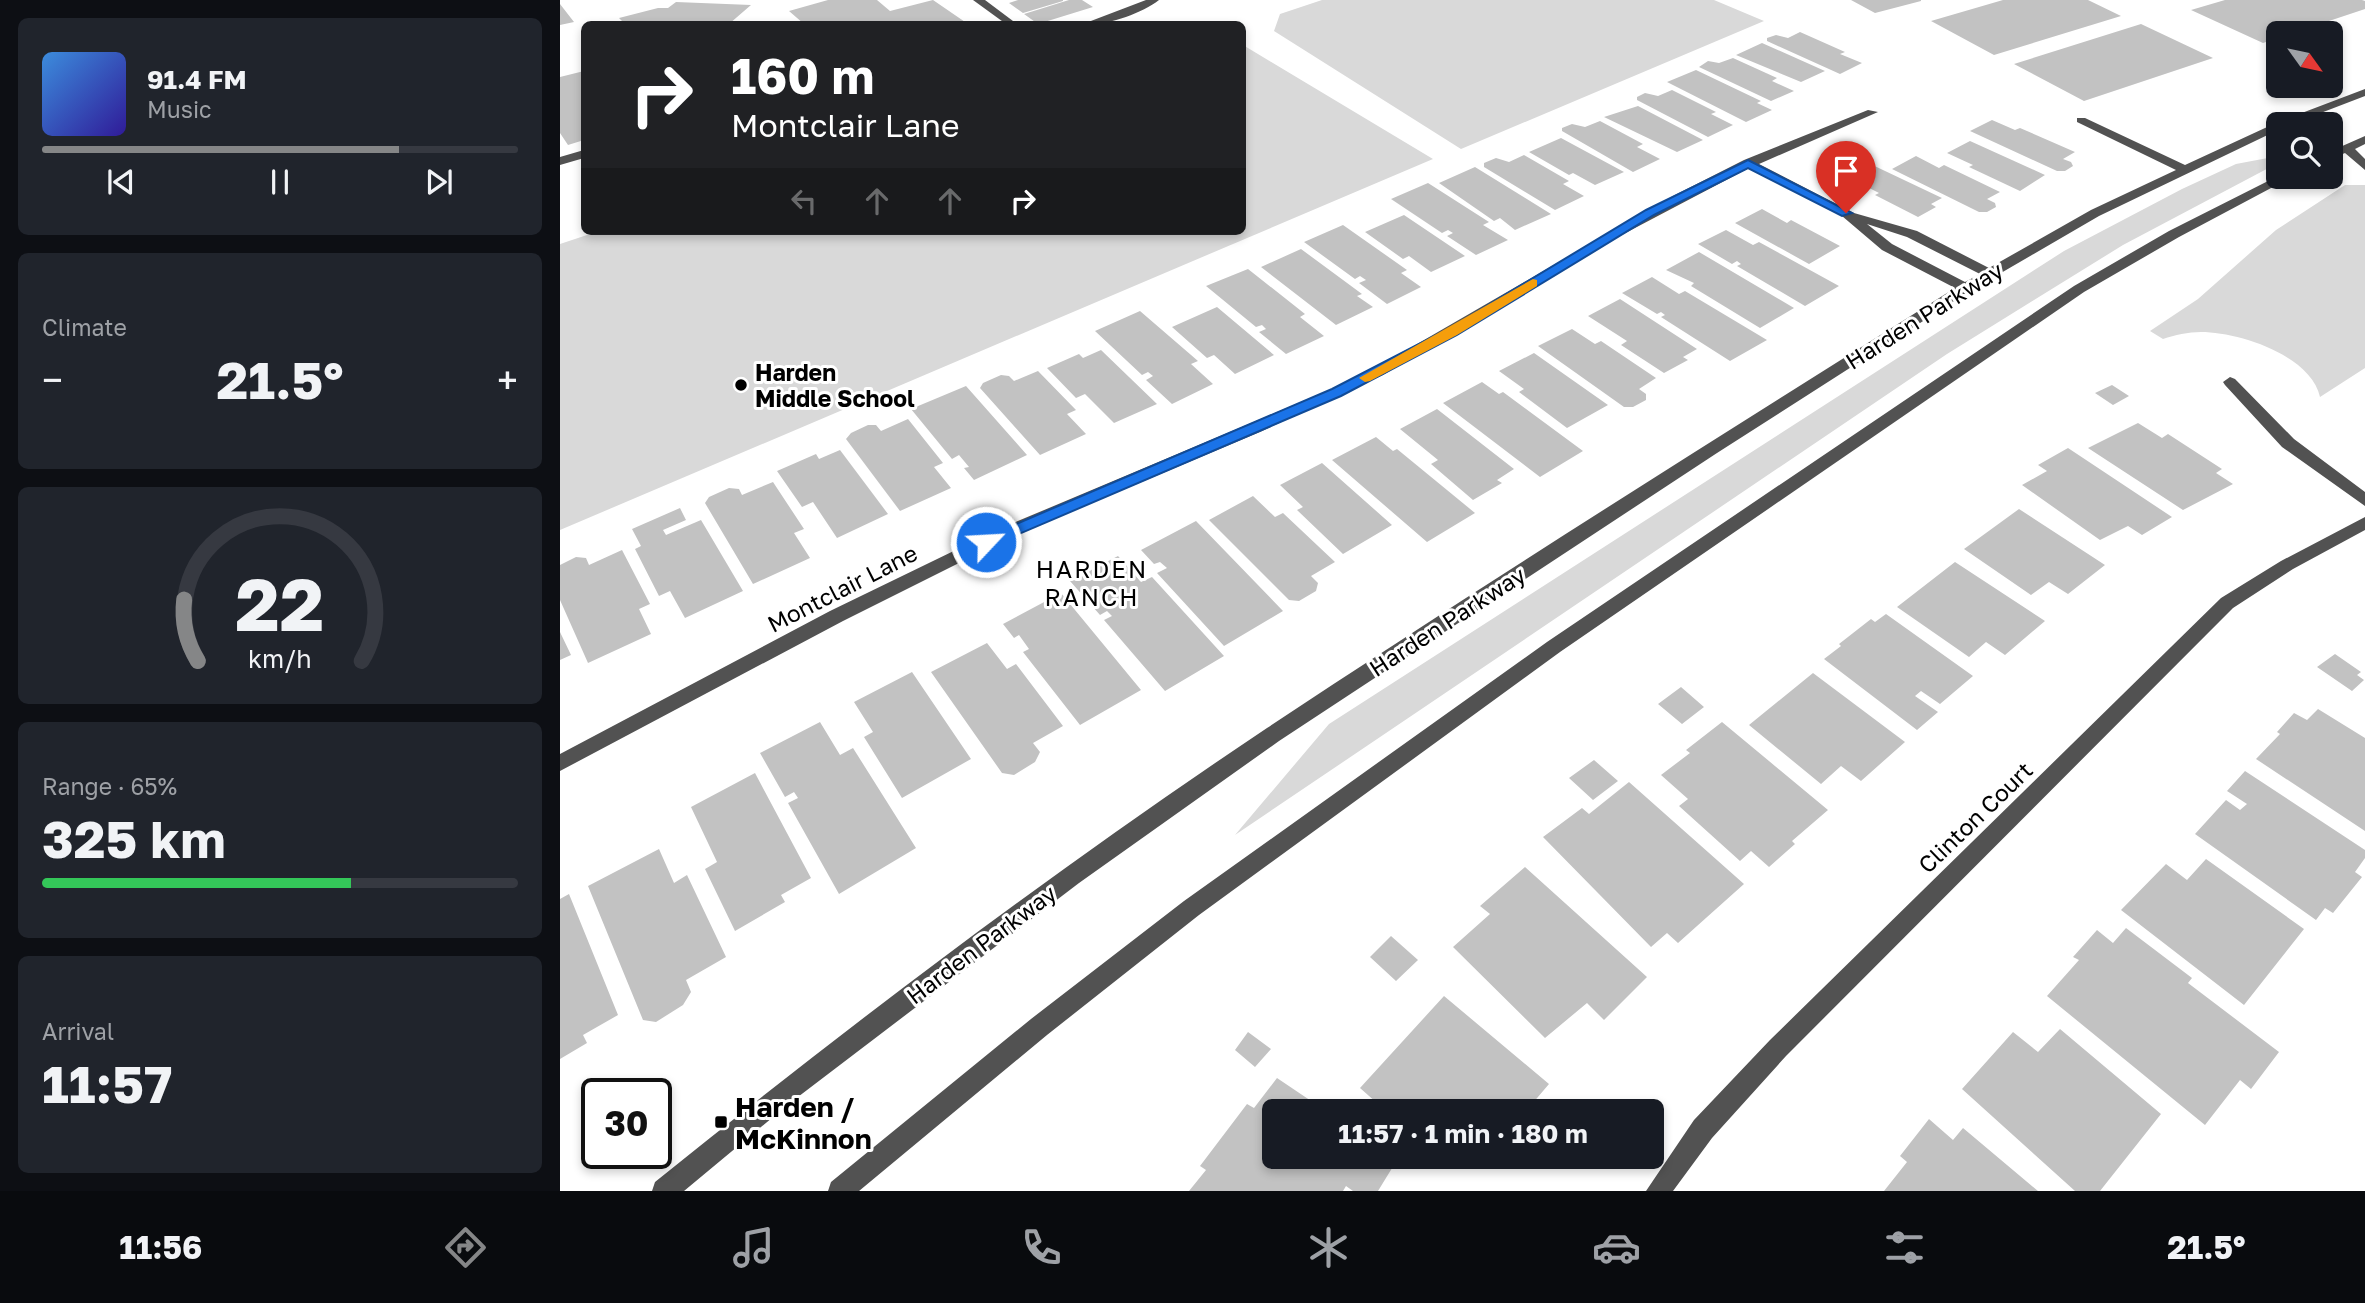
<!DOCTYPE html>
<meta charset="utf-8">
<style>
body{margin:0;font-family:"Golos Text",sans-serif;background:#20242c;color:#f1f3f6;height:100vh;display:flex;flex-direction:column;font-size:26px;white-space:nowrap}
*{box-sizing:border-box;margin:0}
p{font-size:23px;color:#9ea1a6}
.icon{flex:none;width:38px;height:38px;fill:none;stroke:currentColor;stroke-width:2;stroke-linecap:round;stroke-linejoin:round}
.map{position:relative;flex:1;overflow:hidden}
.sheet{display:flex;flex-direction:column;gap:18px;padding:18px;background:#0d0f14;width:560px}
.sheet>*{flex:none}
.top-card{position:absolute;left:21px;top:21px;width:665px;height:214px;border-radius:10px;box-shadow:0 4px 10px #0003;background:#202124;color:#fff;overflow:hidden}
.needle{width:46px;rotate:123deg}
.tools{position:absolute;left:1706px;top:21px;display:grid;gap:14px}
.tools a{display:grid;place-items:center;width:77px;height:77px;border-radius:10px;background:#171b24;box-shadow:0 4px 10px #0003;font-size:35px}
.speed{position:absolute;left:21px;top:1078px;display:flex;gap:14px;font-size:35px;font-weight:700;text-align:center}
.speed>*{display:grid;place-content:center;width:91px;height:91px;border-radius:50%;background:#171b24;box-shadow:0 4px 10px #0003;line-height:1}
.speed .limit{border:4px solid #111;border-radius:10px;background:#fff;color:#111}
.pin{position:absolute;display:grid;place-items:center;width:60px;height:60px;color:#fff;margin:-72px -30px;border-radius:50% 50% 50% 0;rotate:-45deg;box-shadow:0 0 7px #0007}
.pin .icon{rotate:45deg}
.me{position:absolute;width:77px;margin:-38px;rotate:65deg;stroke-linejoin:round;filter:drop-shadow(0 0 5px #0008)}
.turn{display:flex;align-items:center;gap:24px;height:147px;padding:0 35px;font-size:32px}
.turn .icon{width:91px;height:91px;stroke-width:2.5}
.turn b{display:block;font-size:49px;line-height:60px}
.lanes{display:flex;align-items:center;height:66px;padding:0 35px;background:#0003;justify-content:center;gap:35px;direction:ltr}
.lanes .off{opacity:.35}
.big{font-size:52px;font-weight:700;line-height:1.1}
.sheet .widget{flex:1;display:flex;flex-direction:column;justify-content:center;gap:10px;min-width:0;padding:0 24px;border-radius:10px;background:#20242c}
.sheet .dial{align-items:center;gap:0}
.dial svg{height:182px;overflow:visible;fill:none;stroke:#363941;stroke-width:7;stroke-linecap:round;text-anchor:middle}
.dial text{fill:#f1f3f6;stroke:none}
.song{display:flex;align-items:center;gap:21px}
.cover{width:84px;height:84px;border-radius:10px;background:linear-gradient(135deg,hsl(210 70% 55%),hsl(250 70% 35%))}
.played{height:7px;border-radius:4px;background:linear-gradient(90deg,#858687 75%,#363941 75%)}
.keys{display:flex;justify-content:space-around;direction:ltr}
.heat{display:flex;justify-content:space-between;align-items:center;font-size:38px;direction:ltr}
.charge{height:10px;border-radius:5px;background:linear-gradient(90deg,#34c759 65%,#363941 0)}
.trip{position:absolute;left:702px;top:1099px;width:402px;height:70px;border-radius:10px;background:#171b24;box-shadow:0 4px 10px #0003;font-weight:700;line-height:70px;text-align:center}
.tabs{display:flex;height:112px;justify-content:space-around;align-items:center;background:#090b0e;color:#9ea1a6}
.tabs .icon{width:49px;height:49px}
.tabs .current{color:#858687}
.tabs b{font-size:32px;color:#f1f3f6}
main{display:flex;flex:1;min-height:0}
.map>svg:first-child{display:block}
.green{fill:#d9d9d9}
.building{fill:#c2c2c2}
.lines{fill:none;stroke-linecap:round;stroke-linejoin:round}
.minor{fill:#525252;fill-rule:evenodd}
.route{fill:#1a73e8;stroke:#114b97;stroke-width:2}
.slow{fill:#f59e0b}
.poi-dot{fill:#000;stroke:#fff;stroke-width:2.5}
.labels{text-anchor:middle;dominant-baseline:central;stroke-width:6;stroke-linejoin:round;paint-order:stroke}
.street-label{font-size:23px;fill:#000;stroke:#fff}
.poi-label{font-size:23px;font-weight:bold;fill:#000;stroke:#fff;text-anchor:start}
.neighbourhood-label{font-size:24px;letter-spacing:2px;fill:#000;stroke:#fff}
.near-poi-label{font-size:28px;font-weight:bold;fill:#000;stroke:#fff;text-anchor:start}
</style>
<main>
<section class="sheet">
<div class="widget">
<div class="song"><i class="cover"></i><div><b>91.4 FM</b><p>Music</p></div></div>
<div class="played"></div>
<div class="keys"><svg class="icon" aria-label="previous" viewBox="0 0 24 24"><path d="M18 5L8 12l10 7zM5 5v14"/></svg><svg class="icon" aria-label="pause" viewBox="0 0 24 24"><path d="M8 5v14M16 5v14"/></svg><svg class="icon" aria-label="next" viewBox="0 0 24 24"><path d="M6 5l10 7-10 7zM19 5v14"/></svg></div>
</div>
<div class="widget"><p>Climate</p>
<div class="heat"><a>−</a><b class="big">21.5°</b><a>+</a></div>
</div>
<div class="widget dial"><svg viewBox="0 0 100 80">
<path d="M14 69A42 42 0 1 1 86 69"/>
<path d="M14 69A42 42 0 0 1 8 42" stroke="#858687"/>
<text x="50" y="56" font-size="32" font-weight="700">22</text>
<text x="50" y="72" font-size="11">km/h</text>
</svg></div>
<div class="widget"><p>Range · 65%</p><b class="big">325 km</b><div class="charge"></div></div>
<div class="widget"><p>Arrival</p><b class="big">11:57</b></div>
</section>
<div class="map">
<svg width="1805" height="1191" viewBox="0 0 1805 1191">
<rect width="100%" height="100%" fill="#fff"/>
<path class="green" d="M762 0H1154L1204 21 901 149 714 31 720 14Z
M683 45 873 159 0 530V244L39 231H682Z
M1713 157 1718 158V163L1563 245 1387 354 675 835 769 724 1504 251 1622 189 1676 164Z
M1785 185H1805V368L1760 397C1751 355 1678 332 1641 332 1628 332 1615 335 1603 339L1590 331 1638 299 1716 230Z"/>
<path class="building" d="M268 0H317L330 11 373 0 408 24H244L229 11Z
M458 0H503V1L463 13 449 3Z
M509 0H522L533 7 478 24 464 14Z
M1291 0H1361V1L1315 13Z
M1443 0H1528L1561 16 1434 55 1371 21Z
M1665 0H1802L1805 1V9L1733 33H1718V38L1703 43 1631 10Z
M116 2 191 5 169 24H65L59 18 98 8H108Z
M0 4 14 22 0 25Z
M1581 24 1653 58 1524 101 1454 64Z
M1240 32 1285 52 1280 54 1302 63 1280 74 1207 41V38L1216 35 1228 38Z
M1202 43 1265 71 1241 82 1176 55Z
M1173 58 1217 78 1212 81 1234 91 1211 101 1139 67 1148 61 1159 63Z
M1136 70 1201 101 1197 103 1212 110 1186 122 1107 82Z
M24 71V140L8 145 0 133V77Z
M1112 90 1156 112 1151 114 1173 125 1148 137 1077 100V97L1085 93 1098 96Z
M1078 106 1143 140 1117 152 1044 117Z
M1432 120 1455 130 1460 128 1515 152 1503 159 1511 162 1513 166 1505 171H1497L1410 131Z
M1040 121 1083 144 1077 147 1100 159 1073 172 1002 131V128L1012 124 1025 127Z
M1001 138 1064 172 1035 185 1013 173 1009 175 969 152Z
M1410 141 1485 175 1460 191 1409 167 1413 165 1387 153Z
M964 155 1009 181 1003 184 1024 196 995 210 924 167V163L936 158 949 162Z
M1356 156 1379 168 1384 165 1440 192 1427 199 1435 203 1436 207 1427 212H1419L1332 169Z
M1304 161 1382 198 1371 204 1376 207 1358 217 1315 195 1319 193 1280 173Z
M915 167 991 214 955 230 940 218 934 221 879 183Z
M868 183 929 222 923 225 948 240 916 255 887 236 893 233 888 230 882 233 831 199Z
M1202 209 1227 223 1231 220 1280 246 1249 264 1175 223Z
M844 215 905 256 871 272 849 256 843 259 805 232Z
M783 225 847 270 841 273 861 287 827 304 799 283 806 280 800 276 795 279 744 242Z
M1166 230 1193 245 1199 242 1279 286 1245 306 1177 266 1181 264 1177 261 1172 264 1138 244Z
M741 249 802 294 797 296 813 307 776 325 701 267Z
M1139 252 1234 308 1200 328 1131 286 1134 283 1106 270Z
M688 269 745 314 740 317 764 336 726 354 699 332 706 329 702 325 696 327 646 286Z
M1092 277 1119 294 1125 291 1207 340 1170 361 1101 317 1105 315 1101 312 1097 314 1062 293Z
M1060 299 1137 349 1123 357 1128 360 1104 373 1061 345 1067 341 1028 316Z
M657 307 714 355 675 374 654 355 647 358 612 327Z
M580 311 638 361 631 364 653 384 612 404 586 380 593 376 588 372 582 375 535 331Z
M1012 329 1035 344 1041 341 1096 378 1079 389 1086 394V400L1073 407H1064L978 346Z
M541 350 597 404 554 423 525 394 516 398 487 368 519 354 523 358Z
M974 353 1048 405 1007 428 959 392 964 389 939 371Z
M478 371 516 410 507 414 526 434 480 455 420 388 423 383 441 375 449 376 454 381Z
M922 382 939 394 943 392 1023 451 980 477 883 403Z
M1552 385 1569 396 1553 405 1535 393Z
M406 386 467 455 414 480 404 468 409 467 399 455 392 459 351 409Z
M877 409 954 469 937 480 942 483 913 500 871 464 878 460 840 429Z
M348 419 383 463 374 467 391 488 340 511 286 439 291 433 308 425H316L321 431Z
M1578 423 1602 438 1608 434 1662 469 1656 473 1673 484 1623 510 1528 448Z
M816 437 833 451 837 449 915 513 867 542 772 460Z
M1508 448 1612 517 1582 535 1568 526 1540 540 1462 485 1487 471 1478 465Z
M280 450 328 514 277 538 253 502 242 507 217 471 256 454 259 459Z
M762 463 832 525 783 554 737 510 743 507 720 485Z
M213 482 244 529 234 533 250 558 193 584 145 503 149 497 169 488 179 489 182 495Z
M693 496 715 517 723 513 775 562 751 576 758 583 756 591 739 601 729 600 649 520Z
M120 508 126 520 103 530 106 535 141 520 183 591 125 618 110 591 99 596 75 549 81 546 72 529Z
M1459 509 1545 565 1508 594 1489 582 1471 595 1404 549Z
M636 521 723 611 664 646 597 573 607 568 600 562 594 564 581 550Z
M62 550 90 604 79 609 91 634 28 663 0 600V565L16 557 26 558 29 565Z
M558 556 581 582 592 577 664 656 605 691 544 620 552 616 547 611 540 615 510 581Z
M1395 562 1485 621 1445 655 1426 642 1409 657 1337 607Z
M501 593 581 690 520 725 463 652 469 649 459 635 454 638 443 624Z
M1326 614 1413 676 1380 704 1361 691 1355 696 1378 712 1357 730 1264 659 1281 646 1279 644 1311 619 1315 622Z
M0 632 11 655 0 660Z
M427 643 447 669 456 664 503 726 473 743 480 752 475 762 454 775 442 773 371 672Z
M1775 654 1801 672 1797 675 1804 680 1792 691 1757 667Z
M352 672 411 759 342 798 304 737 313 732 294 702Z
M1253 673 1345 742 1301 781 1281 766 1261 784 1189 725Z
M1121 687 1144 707 1122 724 1098 704Z
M1758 709 1805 738V831L1696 759 1720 734 1717 732 1734 713 1747 720Z
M260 722 280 755 293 748 356 848 279 894 228 803 238 798 234 792 225 797 200 753Z
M1162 722 1268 810 1232 841 1235 844 1209 867 1191 851 1180 861 1119 806 1128 799 1101 775 1130 753 1126 750Z
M1034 760 1058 781 1033 800 1009 778Z
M1685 771 1805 850V858L1795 872 1802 877 1773 913 1765 908 1756 920 1635 834 1666 800 1680 810 1687 804 1667 791Z
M195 773 251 878 221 895 225 902 175 931 145 869 157 862 131 807Z
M1069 782 1184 884 1118 943 1107 933 1091 947 983 837 1022 808 1029 814Z
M99 849 114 883 127 875 166 957 126 980 131 992 123 1005 96 1022 83 1020 28 886Z
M1646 859 1744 929 1684 1005 1561 910 1606 864 1627 880Z
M965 867 1087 977 1044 1020 1027 1003 985 1038 893 947 930 914 920 906Z
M9 894 58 1015 23 1035 27 1043 0 1059V899Z
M1566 928 1632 978 1628 983 1719 1052 1691 1089 1680 1080 1645 1125 1487 996 1519 960 1513 957 1537 930 1553 943Z
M831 936 858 960 836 981 810 957Z
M884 996 989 1084 966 1111H826L800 1088Z
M1500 1029 1601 1114 1540 1191H1515L1402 1089 1453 1032 1478 1052Z
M688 1032 711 1049 695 1067 675 1050Z
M717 1078 766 1111H714V1157H833L837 1160 818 1191H793L786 1186 783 1191H629L646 1170 640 1166 687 1104 694 1108Z
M1369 1119 1393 1140 1403 1128 1478 1191H1324L1347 1162 1340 1156Z"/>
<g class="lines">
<path class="minor" d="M413 0H425L457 24H446Z
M586 0H599C581 14 546 26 523 24Z
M1805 89V96L1732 124H1718V130L1539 216 1410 291 1157 453 719 741 519 883 230 1103 124 1191H92L95 1182C292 1023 496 869 707 728 933 578 1165 433 1395 288L1322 250 1282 216 1189 168 1056 238 823 375 700 432 451 537 283 621 0 771V754L270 611 439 529 772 389 852 347 1113 196 1184 160 1308 110 1318 112 1199 164 1294 213 1357 231 1429 268 1531 210 1616 170 1517 122V118H1525L1625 165 1718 122ZM1307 224 1347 237 1420 274 1405 282 1332 244Z
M1805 136V144L1795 149 1805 159V170L1785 153 1771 159V151Z
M24 150V158L0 165V157Z
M1718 176 1732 177 1619 237 1524 292 1000 652 639 915 487 1035 299 1191H268L271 1182 471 1019 624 901 987 642 1514 286 1609 231Z
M1670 377 1675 379 1734 439 1805 492V506L1722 447 1665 385 1663 382Z
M1805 517V530L1733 569 1673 608 1226 1056 1152 1138 1113 1191H1086L1134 1120 1210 1040 1661 598 1721 561Z"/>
</g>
<path class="route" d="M1188 160 1292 213 1282 216 1188 168 1094 215 897 335 781 396 431 546H421L418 542 421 539 772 389 888 329 1086 210Z"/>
<path class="slow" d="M973 279 977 280V286L897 335 810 381 805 382 799 378Z"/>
<g class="poi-dot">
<circle cx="181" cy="385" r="7"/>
<rect x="154" y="1115" width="14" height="14" rx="3.5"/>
</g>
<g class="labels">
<g class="street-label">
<text transform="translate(1364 315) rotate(-32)">Harden Parkway</text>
<text transform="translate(282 588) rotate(-27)">Montclair Lane</text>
<text transform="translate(887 621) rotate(-33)">Harden Parkway</text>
<text transform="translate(1415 817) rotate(-44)">Clinton Court</text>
<text transform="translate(421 944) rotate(-37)">Harden Parkway</text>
</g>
<g class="poi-label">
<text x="195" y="372">Harden<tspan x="195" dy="26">Middle School</tspan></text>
</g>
<g class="neighbourhood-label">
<text x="532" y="568">HARDEN<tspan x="532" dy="28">RANCH</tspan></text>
</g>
<g class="near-poi-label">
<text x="175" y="1106">Harden /<tspan x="175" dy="32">McKinnon</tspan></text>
</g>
</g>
</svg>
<div class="tools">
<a><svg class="needle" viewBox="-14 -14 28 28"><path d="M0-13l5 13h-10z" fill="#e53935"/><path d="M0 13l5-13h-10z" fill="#9ea1a6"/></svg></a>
<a><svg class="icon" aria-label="search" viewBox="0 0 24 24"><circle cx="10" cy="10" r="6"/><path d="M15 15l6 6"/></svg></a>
</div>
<div class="speed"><div class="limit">30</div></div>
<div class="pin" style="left:1286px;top:213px;background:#d93025"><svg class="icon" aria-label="arrive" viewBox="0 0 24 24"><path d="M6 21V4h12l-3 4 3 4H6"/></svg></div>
<svg class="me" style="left:426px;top:542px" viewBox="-20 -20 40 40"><circle r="17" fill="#1a73e8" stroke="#fff" stroke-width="3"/><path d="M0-11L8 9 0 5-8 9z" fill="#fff"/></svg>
<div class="trip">11:57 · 1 min · 180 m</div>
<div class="top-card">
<div class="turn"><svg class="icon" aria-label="right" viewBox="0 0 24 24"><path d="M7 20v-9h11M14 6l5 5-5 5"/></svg><div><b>160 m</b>Montclair Lane</div></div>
<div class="lanes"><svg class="icon off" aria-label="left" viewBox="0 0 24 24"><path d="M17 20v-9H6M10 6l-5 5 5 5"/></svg><svg class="icon off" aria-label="ahead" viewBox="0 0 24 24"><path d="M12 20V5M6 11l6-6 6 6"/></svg><svg class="icon off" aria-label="ahead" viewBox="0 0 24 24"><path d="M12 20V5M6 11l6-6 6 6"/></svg><svg class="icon" aria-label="right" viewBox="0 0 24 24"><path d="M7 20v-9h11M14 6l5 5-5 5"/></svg></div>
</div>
</div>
</main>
<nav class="tabs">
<b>11:56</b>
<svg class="icon current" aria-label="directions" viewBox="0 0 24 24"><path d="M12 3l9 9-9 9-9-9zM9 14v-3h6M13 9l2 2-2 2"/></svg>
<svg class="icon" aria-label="music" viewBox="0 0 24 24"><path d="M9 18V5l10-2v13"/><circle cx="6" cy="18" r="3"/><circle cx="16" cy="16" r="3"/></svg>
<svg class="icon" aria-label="phone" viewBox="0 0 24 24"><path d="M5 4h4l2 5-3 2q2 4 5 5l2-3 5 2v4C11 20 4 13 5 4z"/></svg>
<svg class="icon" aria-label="climate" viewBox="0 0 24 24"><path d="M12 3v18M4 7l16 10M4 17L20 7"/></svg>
<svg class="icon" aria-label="car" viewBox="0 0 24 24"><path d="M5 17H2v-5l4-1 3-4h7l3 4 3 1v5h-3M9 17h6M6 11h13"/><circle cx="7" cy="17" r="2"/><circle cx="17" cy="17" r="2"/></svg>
<svg class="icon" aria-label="filters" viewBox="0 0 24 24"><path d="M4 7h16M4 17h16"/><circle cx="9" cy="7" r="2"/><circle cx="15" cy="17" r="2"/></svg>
<b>21.5°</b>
</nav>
